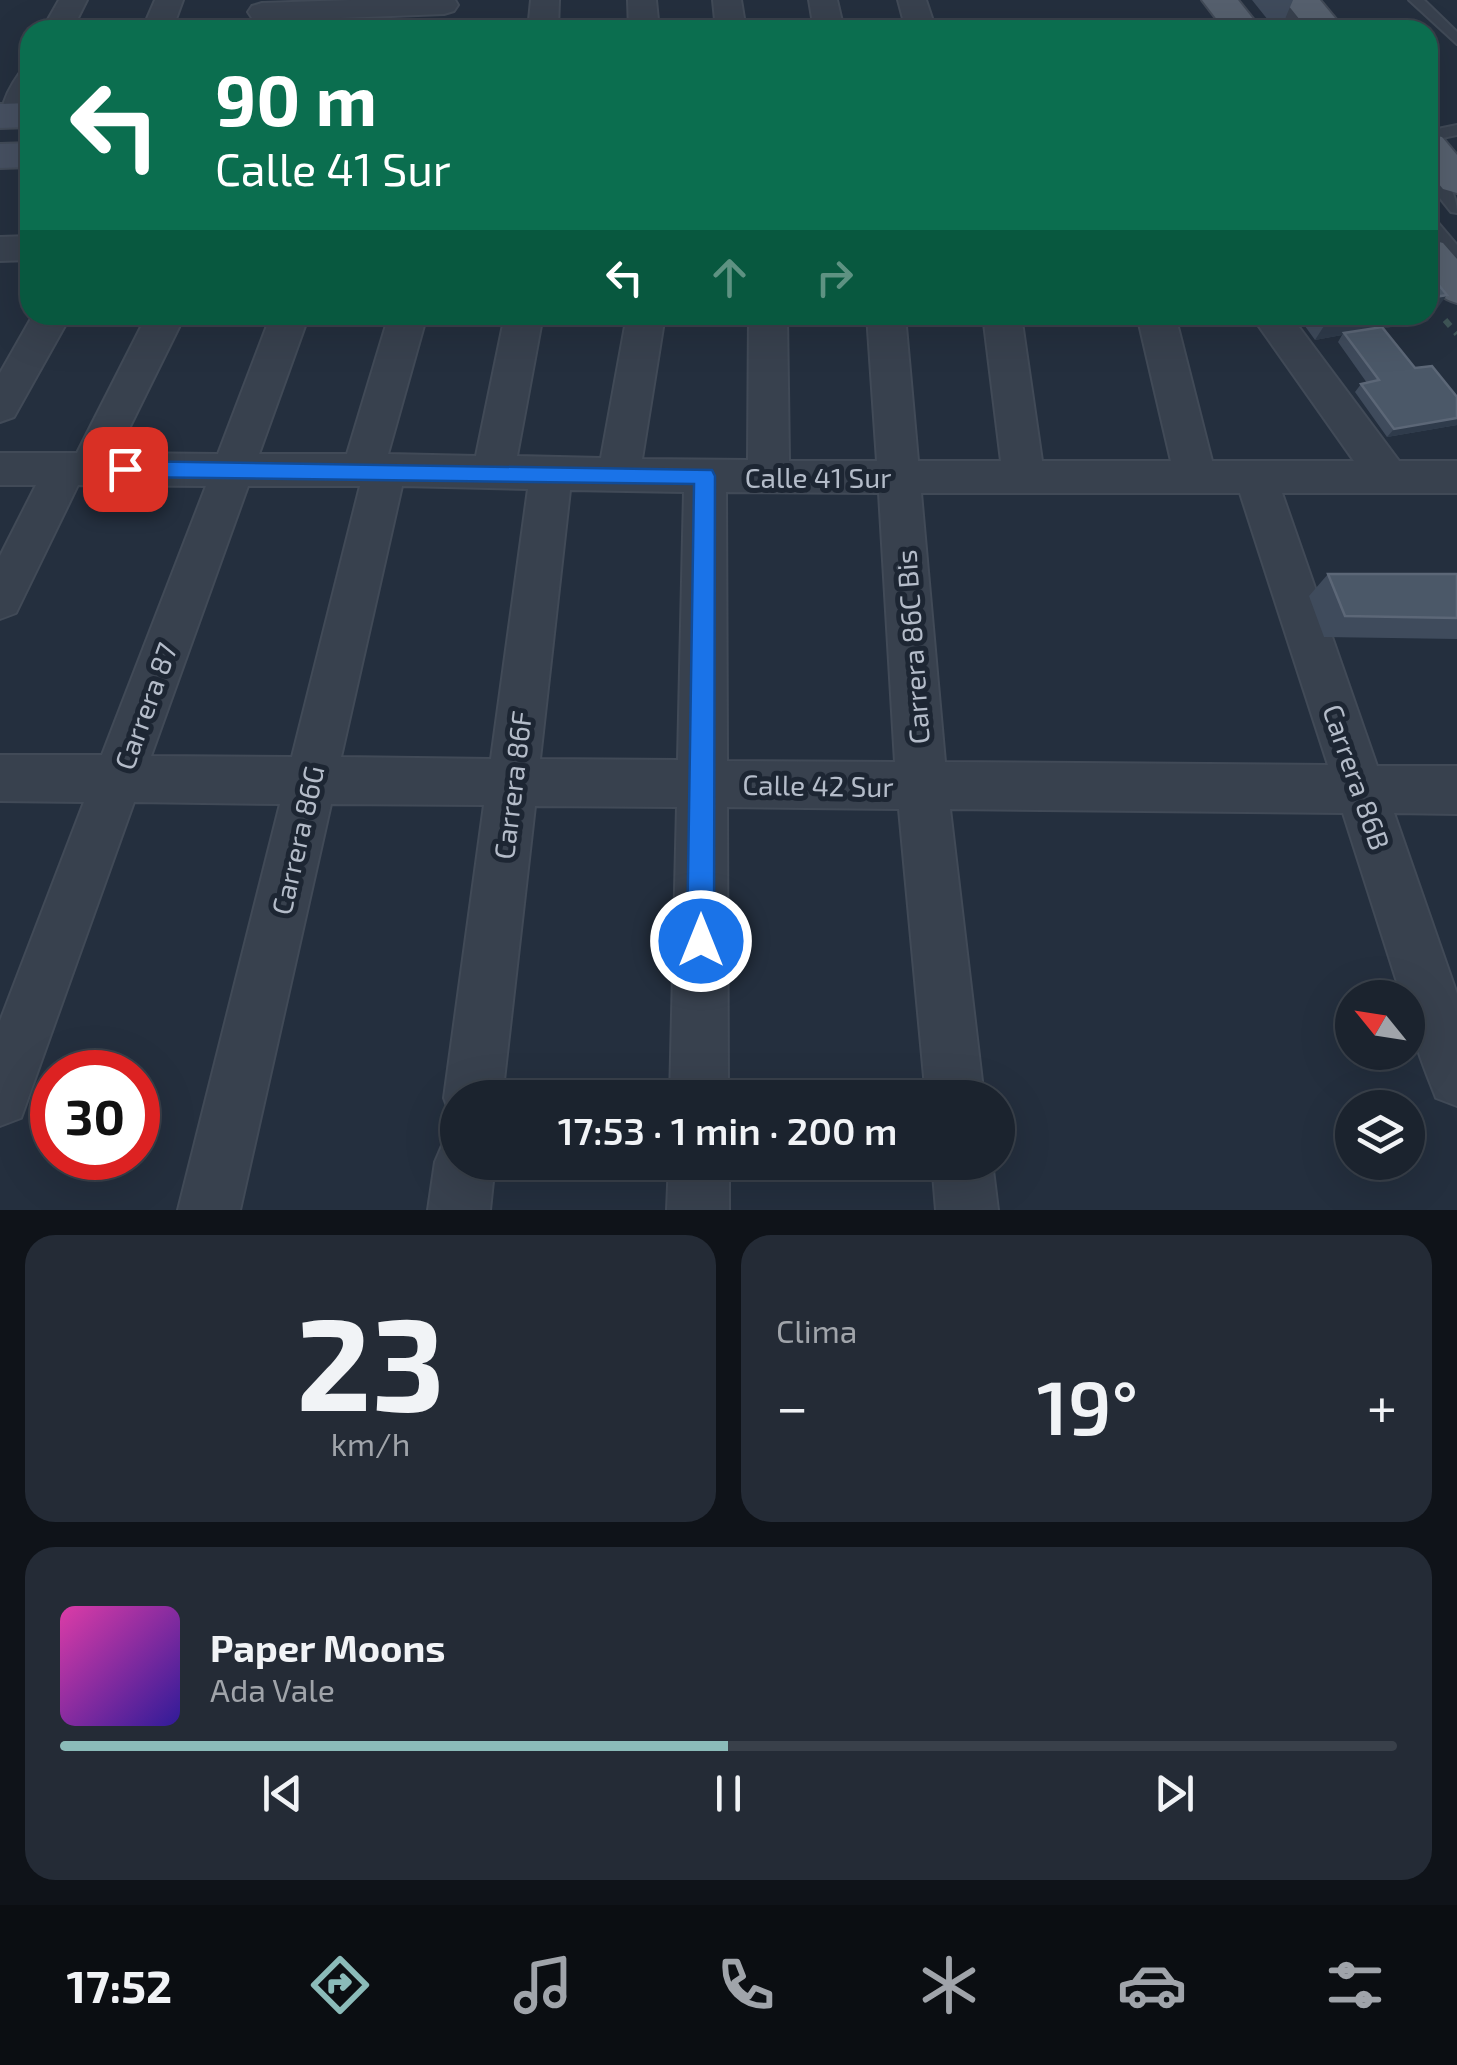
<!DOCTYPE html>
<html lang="es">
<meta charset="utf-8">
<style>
body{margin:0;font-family:"Exo 2",sans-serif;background:#242b36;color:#f1f3f6;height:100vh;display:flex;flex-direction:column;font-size:38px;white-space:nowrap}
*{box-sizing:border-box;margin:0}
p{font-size:32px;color:#a0a4aa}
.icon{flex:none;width:55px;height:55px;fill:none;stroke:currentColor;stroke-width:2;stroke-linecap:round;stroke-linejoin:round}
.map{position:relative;height:1210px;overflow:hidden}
.details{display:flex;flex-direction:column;gap:25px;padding:25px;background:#0f1319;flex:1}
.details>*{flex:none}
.top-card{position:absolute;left:20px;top:20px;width:1418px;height:305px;border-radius:30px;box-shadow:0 10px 40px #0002,0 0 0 2px #39404a;background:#0b6e4f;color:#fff;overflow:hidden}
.needle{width:65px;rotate:300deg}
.controls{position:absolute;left:1335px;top:980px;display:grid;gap:20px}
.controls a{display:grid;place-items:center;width:90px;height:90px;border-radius:50%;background:#1b232e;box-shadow:0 10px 40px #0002,0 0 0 2px #39404a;font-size:50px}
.speed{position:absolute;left:30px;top:1050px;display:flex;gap:20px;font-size:50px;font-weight:700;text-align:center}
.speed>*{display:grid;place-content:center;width:130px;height:130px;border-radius:50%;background:#1b232e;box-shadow:0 10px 40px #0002,0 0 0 2px #39404a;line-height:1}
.speed .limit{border:15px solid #d22;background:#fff;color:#111}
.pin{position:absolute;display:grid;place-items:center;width:85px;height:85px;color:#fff;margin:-42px;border-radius:20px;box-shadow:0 5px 15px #0006}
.me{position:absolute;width:110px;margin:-55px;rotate:0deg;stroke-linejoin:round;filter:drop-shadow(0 0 8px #0008)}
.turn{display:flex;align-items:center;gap:35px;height:210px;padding:0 30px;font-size:45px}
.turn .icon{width:130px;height:130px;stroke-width:2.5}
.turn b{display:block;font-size:70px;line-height:85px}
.lanes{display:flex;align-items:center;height:95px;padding:0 30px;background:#0003;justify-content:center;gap:50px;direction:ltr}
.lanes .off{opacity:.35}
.big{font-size:75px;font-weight:600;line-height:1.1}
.details .card{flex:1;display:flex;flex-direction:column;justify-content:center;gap:15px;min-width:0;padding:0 35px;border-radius:30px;background:#242b36}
.details .dial{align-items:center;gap:0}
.dial b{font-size:130px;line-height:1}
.song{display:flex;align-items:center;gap:30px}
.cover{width:120px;height:120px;border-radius:15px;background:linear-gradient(135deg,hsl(320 70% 55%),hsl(250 70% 35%))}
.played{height:10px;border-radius:5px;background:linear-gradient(90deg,#8bbbb9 50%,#39404a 50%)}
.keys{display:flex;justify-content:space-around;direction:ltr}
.heat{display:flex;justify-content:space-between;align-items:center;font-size:55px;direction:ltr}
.details .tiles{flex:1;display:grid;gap:25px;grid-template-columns:1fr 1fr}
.card:last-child{grid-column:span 2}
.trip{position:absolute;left:440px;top:1080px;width:575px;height:100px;border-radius:50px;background:#1b232e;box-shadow:0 10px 40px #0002,0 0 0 2px #39404a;font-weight:600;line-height:100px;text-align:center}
.tab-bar{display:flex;height:160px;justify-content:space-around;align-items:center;background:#0b0e12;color:#a0a4aa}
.tab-bar .icon{width:70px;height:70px}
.tab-bar .selected{color:#8bbbb9}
.tab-bar b{font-size:45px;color:#f1f3f6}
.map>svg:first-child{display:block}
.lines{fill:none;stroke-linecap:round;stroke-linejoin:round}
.lane-casing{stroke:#414a57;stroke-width:4}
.street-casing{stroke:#414a57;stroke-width:4}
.secondary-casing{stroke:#414a57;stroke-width:4}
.primary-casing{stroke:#414a57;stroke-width:4}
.path{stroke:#3f5557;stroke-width:6;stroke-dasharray:8 8;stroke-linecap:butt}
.lane{fill:#38414e;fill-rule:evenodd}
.street{fill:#38414e;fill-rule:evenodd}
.secondary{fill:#465061;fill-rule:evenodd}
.primary{fill:#56606e;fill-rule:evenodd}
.wall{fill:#3f4b5c}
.shaded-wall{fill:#2f3b4b}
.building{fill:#4b5868;stroke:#5c6777;stroke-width:2.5}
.route{fill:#1a73e8;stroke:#114b97;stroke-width:2.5}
.labels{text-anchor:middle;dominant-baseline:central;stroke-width:10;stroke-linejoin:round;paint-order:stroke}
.street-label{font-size:28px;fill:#b4bcc9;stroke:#1d2633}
</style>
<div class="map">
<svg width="1457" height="1210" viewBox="0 0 1457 1210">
<rect width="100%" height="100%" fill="#242f3e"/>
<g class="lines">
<defs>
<path id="lane" d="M1271 0H1286L1311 30H1296Z
M1409 0H1424L1457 32V44Z
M1457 125V135L1428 141V131Z
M1428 168C1446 176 1457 194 1457 213L1451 212 1428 183Z
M1428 216 1434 218 1457 245V262L1451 260 1428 233Z"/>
<path id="street" d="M59 0H87L72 30H42Z
M155 0H183L172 30H142Z
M351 0H455L458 5 454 11 444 14 262 21 252 18 248 12 252 6 262 3Z
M531 0H559L558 30H528Z
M628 0H656L659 30H629Z
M713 0H741L746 30H716Z
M809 0H837L844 30H814Z
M898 0H926L936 30H906Z
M30 71V111L23 123H1C0 105 9 88 19 74Z
M30 236V260L0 261V237Z
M33 315H71L14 417 0 422V373Z
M147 315H185L117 453 218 454 271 315H309L259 454H347L389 315H427L388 454 476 456 505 315H543L517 456 601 458 627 315H665L642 459 748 460 749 315H787L789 461H877L867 315H905L918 461H1001L983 315H1021L1042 461H1171L1137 315H1175L1212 461H1354L1251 315H1290L1399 461H1457V493H1282L1377 766H1457V814L1394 813 1457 994V1106L1436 1098C1424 1067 1408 1031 1408 998H1402L1343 813 950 809 984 1098H926L899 809 727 807 728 1098H670L677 807 535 806 502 1098H458V1121L452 1119 444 1098 484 805 331 804 240 1210H178L280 804 134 802 21 1118 0 1126V1021L84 802 0 801V755H102L206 486 78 485 16 613 0 619V556L36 485H0V453H77ZM248 486H360L292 757 151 756ZM402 486 528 489 491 759 341 757ZM570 490 684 492 678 760 540 759ZM726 492 879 493 895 762 727 761ZM921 493H1240L1328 765 945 762Z
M458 1135V1162H495L490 1210H428L435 1162 444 1141Z
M669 1162H729V1210H667Z
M932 1162H992L998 1210H936Z"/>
<path id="secondary" d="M30 103V127L0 128V104Z
M30 143V167L0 168V144Z"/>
<path id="primary" d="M1202 0H1238L1262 30H1225Z
M1284 0H1320L1345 30H1308Z
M1428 134 1442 137 1457 155V193L1443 189 1428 171Z
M1428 239 1443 243 1457 259V303C1424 294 1426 268 1428 239Z"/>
</defs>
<use href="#lane" class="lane-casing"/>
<use href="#street" class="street-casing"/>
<use href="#secondary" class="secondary-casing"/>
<use href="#primary" class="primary-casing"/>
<path class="path" d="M1445 320 1457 334"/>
<use href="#lane" class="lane"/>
<use href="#street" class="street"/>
<use href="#secondary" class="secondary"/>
<use href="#primary" class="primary"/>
</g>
<path class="wall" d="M1252 0H1293L1285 19 1268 20Z
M1297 315H1428V321L1384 328 1415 368 1457 397V425L1387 437 1355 392 1361 384 1367 383 1338 342 1342 335 1315 340Z
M1328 574H1457V639L1324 637 1309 596Z"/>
<path class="shaded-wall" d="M1447 295 1428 321 1345 335 1344 333 1342 335 1315 340 1331 315H1428V298Z
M1457 418V425L1387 437 1394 429Z"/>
<path class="building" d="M1428 272 1447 295 1428 298Z
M1382 327 1415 368 1432 366 1457 397V418L1394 429 1361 384 1379 380 1344 333Z
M1328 574H1457V618L1345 616Z"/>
<path class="route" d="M125 461 712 470 715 476 714 941 710 950 701 954 691 950 687 941 694 484 125 477 115 469Z"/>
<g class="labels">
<g class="street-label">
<text x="818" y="477">Calle 41 Sur</text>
<text transform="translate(912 647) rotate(-94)">Carrera 86C Bis</text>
<text transform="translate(145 706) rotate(-70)">Carrera 87</text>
<text transform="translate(1357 777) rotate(71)">Carrera 86B</text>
<text transform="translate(512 785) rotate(-83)">Carrera 86F</text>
<text transform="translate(818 785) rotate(1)">Calle 42 Sur</text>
<text transform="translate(297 840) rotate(-77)">Carrera 86G</text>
</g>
</g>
</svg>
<div class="controls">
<a><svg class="needle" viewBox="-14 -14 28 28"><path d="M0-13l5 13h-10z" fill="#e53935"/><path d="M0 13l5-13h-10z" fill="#a0a4aa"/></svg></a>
<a><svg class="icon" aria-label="layers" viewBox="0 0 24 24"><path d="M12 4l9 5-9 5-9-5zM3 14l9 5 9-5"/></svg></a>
</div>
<div class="speed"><div class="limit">30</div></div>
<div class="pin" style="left:125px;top:469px;background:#d93025"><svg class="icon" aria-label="arrive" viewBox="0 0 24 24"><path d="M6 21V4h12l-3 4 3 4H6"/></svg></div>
<svg class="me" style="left:701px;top:941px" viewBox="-20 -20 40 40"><circle r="17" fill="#1a73e8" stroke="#fff" stroke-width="3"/><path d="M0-11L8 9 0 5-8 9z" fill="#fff"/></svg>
<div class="trip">17:53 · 1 min · 200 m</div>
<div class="top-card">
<div class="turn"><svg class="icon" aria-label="left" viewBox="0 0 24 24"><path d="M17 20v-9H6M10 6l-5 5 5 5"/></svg><div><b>90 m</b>Calle 41 Sur</div></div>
<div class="lanes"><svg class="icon" aria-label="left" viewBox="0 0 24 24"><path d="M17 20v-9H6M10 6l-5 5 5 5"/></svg><svg class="icon off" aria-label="ahead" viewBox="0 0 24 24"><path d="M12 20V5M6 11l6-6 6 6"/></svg><svg class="icon off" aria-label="right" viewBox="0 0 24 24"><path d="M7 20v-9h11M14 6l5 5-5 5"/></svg></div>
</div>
</div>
<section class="details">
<div class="tiles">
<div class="card dial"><b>23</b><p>km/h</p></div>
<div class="card"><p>Clima</p>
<div class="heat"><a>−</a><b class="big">19°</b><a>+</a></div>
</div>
<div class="card">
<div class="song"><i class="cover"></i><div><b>Paper Moons</b><p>Ada Vale</p></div></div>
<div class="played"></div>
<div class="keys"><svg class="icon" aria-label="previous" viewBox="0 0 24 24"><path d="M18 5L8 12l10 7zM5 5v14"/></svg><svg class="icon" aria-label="pause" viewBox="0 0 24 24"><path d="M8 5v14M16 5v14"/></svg><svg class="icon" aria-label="next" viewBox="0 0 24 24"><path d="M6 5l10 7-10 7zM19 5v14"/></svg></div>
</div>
</div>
</section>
<nav class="tab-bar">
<b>17:52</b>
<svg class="icon selected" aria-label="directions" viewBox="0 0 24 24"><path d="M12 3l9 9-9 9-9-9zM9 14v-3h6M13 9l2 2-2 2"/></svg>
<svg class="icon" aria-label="music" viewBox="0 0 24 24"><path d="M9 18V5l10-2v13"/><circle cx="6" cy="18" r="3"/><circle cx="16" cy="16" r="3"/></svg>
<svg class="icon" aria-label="phone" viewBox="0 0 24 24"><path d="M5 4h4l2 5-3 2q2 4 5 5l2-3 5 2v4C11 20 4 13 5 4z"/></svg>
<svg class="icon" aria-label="climate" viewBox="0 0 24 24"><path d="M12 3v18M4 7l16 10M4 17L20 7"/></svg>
<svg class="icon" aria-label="car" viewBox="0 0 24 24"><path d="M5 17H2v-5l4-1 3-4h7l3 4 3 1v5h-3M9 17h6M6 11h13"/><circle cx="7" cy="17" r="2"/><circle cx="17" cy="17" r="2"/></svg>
<svg class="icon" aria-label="filters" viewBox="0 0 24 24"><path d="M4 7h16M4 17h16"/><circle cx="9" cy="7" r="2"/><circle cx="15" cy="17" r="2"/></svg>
</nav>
